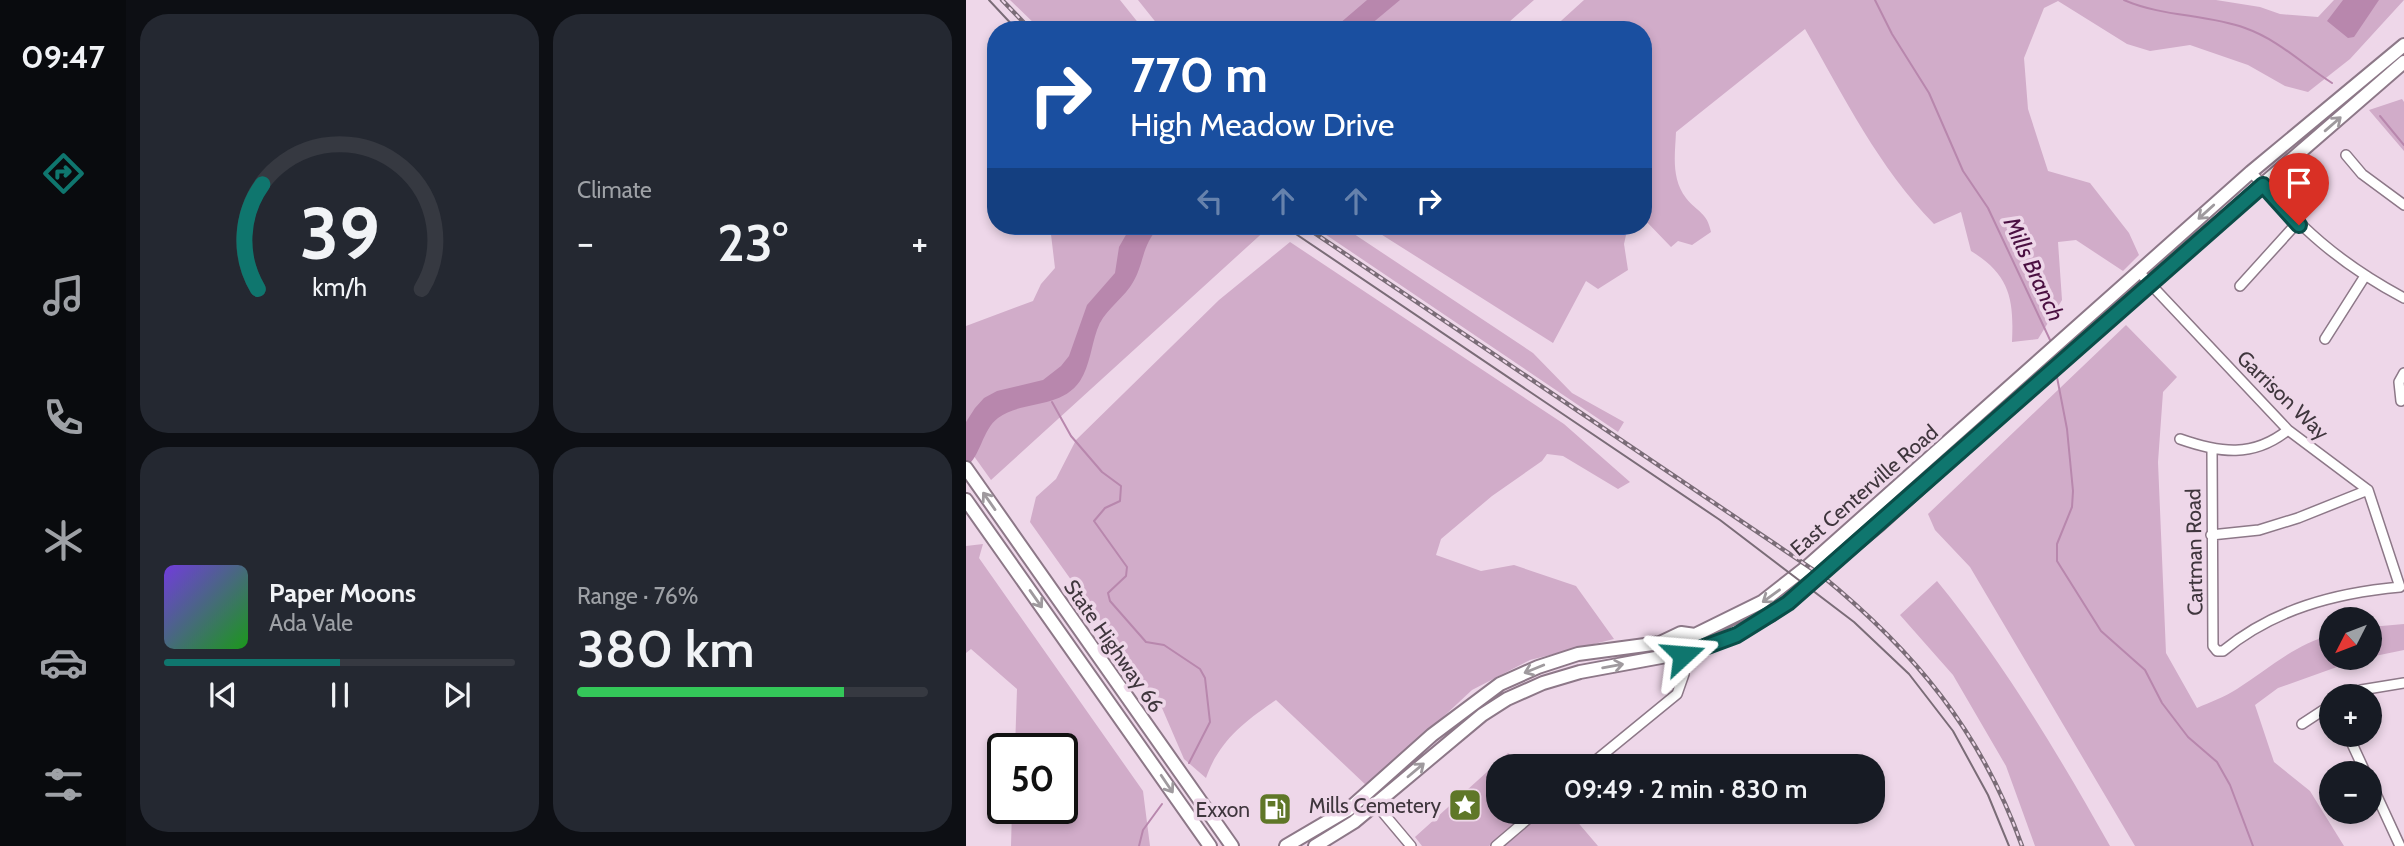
<!DOCTYPE html>
<meta charset="utf-8">
<style>
body{margin:0;font-family:Cabin,sans-serif;background:#242831;color:#f1f3f6;height:100vh;display:flex;flex-direction:column;font-size:26px;white-space:nowrap}
*{box-sizing:border-box;margin:0}
p{font-size:23px;color:#9ea1a6}
.icon{flex:none;width:38px;height:38px;fill:none;stroke:currentColor;stroke-width:2;stroke-linecap:round;stroke-linejoin:round}
.map{position:relative;flex:1;overflow:hidden}
.side{display:flex;flex-direction:column;gap:14px;padding:14px;background:#0d0f14;width:840px}
.side>*{flex:none}
.hud{position:absolute;left:21px;top:21px;width:665px;height:214px;border-radius:28px;box-shadow:0 4px 10px #0003;background:#1a4fa0;color:#fff;overflow:hidden}
.needle{width:46px;rotate:228deg}
.controls{position:absolute;left:1353px;top:607px;display:grid;gap:14px}
.controls a{display:grid;place-items:center;width:63px;height:63px;border-radius:50%;background:#171b24;box-shadow:0 4px 10px #0003;font-size:35px}
.speed{position:absolute;left:21px;top:733px;display:flex;gap:14px;font-size:35px;font-weight:700;text-align:center}
.speed>*{display:grid;place-content:center;width:91px;height:91px;border-radius:50%;background:#171b24;box-shadow:0 4px 10px #0003;line-height:1}
.speed .limit{border:4px solid #111;border-radius:10px;background:#fff;color:#111}
.pin{position:absolute;display:grid;place-items:center;width:60px;height:60px;color:#fff;margin:-72px -30px;border-radius:50% 50% 50% 0;rotate:-45deg;box-shadow:0 0 7px #0007}
.pin .icon{rotate:45deg}
.me{position:absolute;width:77px;margin:-38px;rotate:71deg;stroke-linejoin:round;filter:drop-shadow(0 0 5px #0008)}
.turn{display:flex;align-items:center;gap:24px;height:147px;padding:0 28px;font-size:32px}
.turn .icon{width:91px;height:91px;stroke-width:2.5}
.turn b{display:block;font-size:49px;line-height:60px}
.lanes{display:flex;align-items:center;height:66px;padding:0 28px;background:#0003;justify-content:center;gap:35px;direction:ltr}
.lanes .off{opacity:.35}
.big{font-size:52px;font-weight:600;line-height:1.1}
.side .card{flex:1;display:flex;flex-direction:column;justify-content:center;gap:10px;min-width:0;padding:0 24px;border-radius:28px;background:#242831}
.side .dial{align-items:center;gap:0}
.dial svg{height:182px;overflow:visible;fill:none;stroke:#363941;stroke-width:7;stroke-linecap:round;text-anchor:middle}
.dial text{fill:#f1f3f6;stroke:none}
.song{display:flex;align-items:center;gap:21px}
.cover{width:84px;height:84px;border-radius:10px;background:linear-gradient(135deg,hsl(260 70% 55%),hsl(120 70% 35%))}
.played{height:7px;border-radius:4px;background:linear-gradient(90deg,#0f766e 50%,#363941 50%)}
.keys{display:flex;justify-content:space-around;direction:ltr}
.heat{display:flex;justify-content:space-between;align-items:center;font-size:38px;direction:ltr}
.charge{height:10px;border-radius:5px;background:linear-gradient(90deg,#34c759 76%,#363941 0)}
.side .tiles{flex:1;display:grid;gap:14px;grid-template-columns:repeat(2,1fr)}
.trip{position:absolute;left:520px;top:754px;width:399px;height:70px;border-radius:28px;background:#171b24;box-shadow:0 4px 10px #0003;font-weight:600;line-height:70px;text-align:center}
main{display:flex;flex:1;min-height:0}
.dock{display:flex;flex-direction:column;width:126px;justify-content:space-around;align-items:center;background:#090b0e;color:#9ea1a6}
.dock .icon{width:49px;height:49px}
.dock .active{color:#0f766e}
.dock b{font-size:32px;color:#f1f3f6}
.map>svg:first-child{display:block}
.green{fill:#d1acc9}
.water{fill:#b887ad}
.lines{fill:none;stroke-linecap:round;stroke-linejoin:round}
.stream{stroke:#b887ad;stroke-width:2}
.minor-casing{stroke:#8d7888;stroke-width:12}
.major-casing{stroke:#8d7888;stroke-width:16}
.minor{stroke:#fff;stroke-width:9}
.major{stroke:#fff;stroke-width:12}
.tram{stroke:#7a6c77;stroke-width:2}
.rail-casing{stroke:#7a6c77;stroke-width:4.5}
.rail{stroke:#eed7e9;stroke-width:2;stroke-dasharray:5;stroke-linecap:butt}
.oneway{stroke:#9f9a9e}
.route-casing{stroke:#0a4d48;stroke-width:18}
.route{stroke:#0f766e;stroke-width:12}
.labels{text-anchor:middle;dominant-baseline:central;stroke-width:7;stroke-linejoin:round;paint-order:stroke}
.street-label{font-size:21px;fill:#3f363d;stroke:#eed7e9}
.poi-label{font-size:21px;fill:#3f363d;stroke:#eed7e9;text-anchor:end}
.water-label{font-size:23px;font-style:italic;fill:#4a0f41;stroke:#eed7e9}
</style>
<main>
<nav class="dock">
<b>09:47</b>
<svg class="icon active" aria-label="directions" viewBox="0 0 24 24"><path d="M12 3l9 9-9 9-9-9zM9 14v-3h6M13 9l2 2-2 2"/></svg>
<svg class="icon" aria-label="music" viewBox="0 0 24 24"><path d="M9 18V5l10-2v13"/><circle cx="6" cy="18" r="3"/><circle cx="16" cy="16" r="3"/></svg>
<svg class="icon" aria-label="phone" viewBox="0 0 24 24"><path d="M5 4h4l2 5-3 2q2 4 5 5l2-3 5 2v4C11 20 4 13 5 4z"/></svg>
<svg class="icon" aria-label="climate" viewBox="0 0 24 24"><path d="M12 3v18M4 7l16 10M4 17L20 7"/></svg>
<svg class="icon" aria-label="car" viewBox="0 0 24 24"><path d="M5 17H2v-5l4-1 3-4h7l3 4 3 1v5h-3M9 17h6M6 11h13"/><circle cx="7" cy="17" r="2"/><circle cx="17" cy="17" r="2"/></svg>
<svg class="icon" aria-label="filters" viewBox="0 0 24 24"><path d="M4 7h16M4 17h16"/><circle cx="9" cy="7" r="2"/><circle cx="15" cy="17" r="2"/></svg>
</nav>
<section class="side">
<div class="tiles">
<div class="card dial"><svg viewBox="0 0 100 80">
<path d="M14 69A42 42 0 1 1 86 69"/>
<path d="M14 69A42 42 0 0 1 16 23" stroke="#0f766e"/>
<text x="50" y="56" font-size="32" font-weight="700">39</text>
<text x="50" y="72" font-size="11">km/h</text>
</svg></div>
<div class="card"><p>Climate</p>
<div class="heat"><a>−</a><b class="big">23°</b><a>+</a></div>
</div>
<div class="card">
<div class="song"><i class="cover"></i><div><b>Paper Moons</b><p>Ada Vale</p></div></div>
<div class="played"></div>
<div class="keys"><svg class="icon" aria-label="previous" viewBox="0 0 24 24"><path d="M18 5L8 12l10 7zM5 5v14"/></svg><svg class="icon" aria-label="pause" viewBox="0 0 24 24"><path d="M8 5v14M16 5v14"/></svg><svg class="icon" aria-label="next" viewBox="0 0 24 24"><path d="M6 5l10 7-10 7zM19 5v14"/></svg></div>
</div>
<div class="card"><p>Range · 76%</p><b class="big">380 km</b><div class="charge"></div></div>
</div>
</section>
<div class="map">
<svg width="1438" height="846" viewBox="0 0 1438 846">
<rect width="100%" height="100%" fill="#eed7e9"/>
<path class="green" d="M44 0H154L178 30H75Z
M172 0H568L534 30H196Z
M618 0H1250L1294 7 1314 14 1352 17 1368 0H1438L1384 59 1342 92 1319 86 1282 65 1224 45 1184 51 1161 44 1092 1 1078 8 1058 58 1062 109 1082 171 1124 183 1163 233 1173 255 1157 271 1110 240 1092 242 1096 300 1072 339 1046 342C1048 299 1044 275 1005 251L995 212 968 224C913 168 878 97 839 29L710 132C709 155 705 178 720 198 732 213 741 212 745 232L726 245 712 241 705 247 677 218V30H585Z
M1436 99 1438 102V151L1403 110Z
M84 226 303 227 25 480 0 445V326L67 301 75 284 89 268Z
M347 226H376L567 353 606 393 658 422 652 432Z
M402 226H662L658 244 662 270 632 289 620 281 587 343Z
M324 242 598 424 664 482 652 489 597 456 581 454 576 461 526 496 475 539 470 555 515 571 548 565 610 586 648 639 564 660 506 690 402 787 310 700C278 722 253 741 240 778L218 759 196 708 64 522 70 497 90 479 110 440 253 300Z
M1160 325 1211 377 1197 392 1192 462 1200 653 1231 708C1244 702 1259 697 1271 689 1301 670 1329 644 1365 635V658H1396L1312 688 1289 705 1308 762 1344 791 1378 846H1169L1004 567 969 530 962 514Z
M17 544 13 558 177 791 184 846H45L46 809 96 808V749H49L51 689 5 649 0 653V546Z
M971 581C1038 663 1092 754 1144 846H1069L1040 766 987 675 934 615Z
M1438 624V650L1404 657V627Z
M542 753 558 766H532V812H564L523 846H456L449 837Z
M575 812H603L632 846H535Z"/>
<path class="water" d="M401 0H434L398 30H366Z
M1377 0H1413L1388 37 1382 38 1361 21Z
M165 226H194C174 246 179 266 164 287 153 302 137 312 131 330 125 347 124 365 114 381 95 409 57 400 32 418 16 430 15 456 0 467V422L9 408 18 398 31 391 77 380 95 366 103 356 121 305 149 273 153 247Z"/>
<g class="lines">
<path class="stream" d="M909 0 926 34 963 93 997 171 1022 208 1085 342
M1158 0C1197 17 1240 14 1279 28 1313 40 1336 64 1366 83
M1414 116 1438 145
M1090 372 1101 429 1107 491 1106 507 1091 544V561L1135 631 1179 670 1196 703 1222 737 1251 762 1264 785 1287 846
M86 402 105 436 136 472 155 486 154 501 139 508 128 521 161 567 160 576 142 593 144 601 180 642 198 645 234 669 239 678 244 722 223 763
M173 846 177 830 196 804"/>
<defs>
<path id="minor" d="M1380 155 1396 174 1438 205
M1285 172C1334 227 1372 263 1438 298
M1173 272 1322 430 1402 490 1434 587C1369 593 1308 609 1257 651H1251L1247 646 1246 450
M1274 286 1331 223
M1359 339 1399 276
M1435 401 1433 382 1438 373
M1214 439C1254 453 1287 458 1322 430
M1245 535 1293 530 1332 518 1402 490
M1382 696 1395 690 1438 683
M1336 724 1365 705
M1382 735 1400 774
M623 766 711 694 718 674 715 633
M1404 781 1434 846
M408 802 445 846
M530 846 570 812"/>
<path id="major" d="M0 468 266 846
M0 500 244 846
M320 846 383 809 466 735 534 684 572 667 612 654 694 643 715 633 729 635 796 602 842 566 1285 172 1438 45
M349 846 388 822 516 715 541 699 577 683 614 672 733 650 805 615 914 524 1130 329 1438 62"/>
</defs>
<use href="#minor" class="minor-casing"/>
<use href="#major" class="major-casing"/>
<use href="#minor" class="minor"/>
<use href="#major" class="major"/>
<path class="tram" d="M23 0 51 30
M318 226 754 520 888 622 943 674 987 731 1022 795 1043 846"/>
<defs>
<path id="rail" d="M36 0 65 30
M338 226 855 575C948 651 1015 731 1056 846"/>
</defs>
<use href="#rail" class="rail-casing"/>
<use href="#rail" class="rail"/>
</g>
<defs><path id="oneway-shaft" d="M-6 0H5M1.5-3L5.5 0L1.5 3" fill="none" stroke-width="1.6" stroke-linecap="round" stroke-linejoin="round" transform="scale(1.75)"/></defs>
<g class="oneway">
<use href="#oneway-shaft" transform="translate(1367 124) rotate(-41)"/>
<use href="#oneway-shaft" transform="translate(1240 212) rotate(138)"/>
<use href="#oneway-shaft" transform="translate(23 501) rotate(-125)"/>
<use href="#oneway-shaft" transform="translate(805 596) rotate(144)"/>
<use href="#oneway-shaft" transform="translate(70 599) rotate(55)"/>
<use href="#oneway-shaft" transform="translate(647 666) rotate(-10)"/>
<use href="#oneway-shaft" transform="translate(568 669) rotate(158)"/>
<use href="#oneway-shaft" transform="translate(450 770) rotate(-40)"/>
<use href="#oneway-shaft" transform="translate(201 784) rotate(56)"/>
</g>
<g class="lines">
<defs>
<path id="route" d="M717 655 771 635 822 603 1297 185 1333 225"/>
</defs>
<use href="#route" class="route-casing"/>
<use href="#route" class="route"/>
</g>
<defs>
<symbol id="sight-square" viewBox="-11 -11 22 22"><rect x="-9" y="-9" width="18" height="18" rx="4" fill="#5f7728" stroke="#eed7e9"/><path d="M0-6L1.8-2.2L6-1.7L2.9 1.2L3.7 5.4L0 3.3L-3.7 5.4L-2.9 1.2L-6-1.7L-1.8-2.2Z" fill="#fff"/></symbol>
<symbol id="fuel-square" viewBox="-11 -11 22 22"><rect x="-9" y="-9" width="18" height="18" rx="4" fill="#5f7728" stroke="#eed7e9"/><path d="M-5.5-6h7V0h2V4h1.3V-2.5L3-4.5l.8-.8L6-3V5H2.5V1h-1V6h-7ZM-4.2-4.7v3.2H.2V-4.7Z" fill="#fff"/></symbol>
</defs>
<g fill-rule="evenodd">
<use href="#sight-square" x="480" y="786" width="38" height="38"/>
<use href="#fuel-square" x="290" y="790" width="38" height="38"/>
</g>
<g class="labels">
<g class="street-label">
<text transform="translate(1317 395) rotate(44)">Garrison Way</text>
<text transform="translate(898 490) rotate(-41)">East Centerville Road</text>
<text transform="translate(1228 552) rotate(-91)">Cartman Road</text>
<text transform="translate(148 646) rotate(55)">State Highway 66</text>
</g>
<g class="poi-label">
<text x="475" y="805">Mills Cemetery</text>
<text x="284" y="809">Exxon</text>
</g>
<g class="water-label">
<text transform="translate(1068 269) rotate(65)">Mills Branch</text>
</g>
</g>
</svg>
<div class="controls">
<a><svg class="needle" viewBox="-14 -14 28 28"><path d="M0-13l5 13h-10z" fill="#e53935"/><path d="M0 13l5-13h-10z" fill="#9ea1a6"/></svg></a>
<a>+</a>
<a>−</a>
</div>
<div class="speed"><div class="limit">50</div></div>
<div class="pin" style="left:1333px;top:225px;background:#d93025"><svg class="icon" aria-label="arrive" viewBox="0 0 24 24"><path d="M6 21V4h12l-3 4 3 4H6"/></svg></div>
<svg class="me" style="left:717px;top:655px" viewBox="-20 -20 40 40"><path d="M0-17L14 15 0 8-14 15z" fill="#0f766e" stroke="#fff" stroke-width="4"/></svg>
<div class="trip">09:49 · 2 min · 830 m</div>
<div class="hud">
<div class="turn"><svg class="icon" aria-label="right" viewBox="0 0 24 24"><path d="M7 20v-9h11M14 6l5 5-5 5"/></svg><div><b>770 m</b>High Meadow Drive</div></div>
<div class="lanes"><svg class="icon off" aria-label="left" viewBox="0 0 24 24"><path d="M17 20v-9H6M10 6l-5 5 5 5"/></svg><svg class="icon off" aria-label="ahead" viewBox="0 0 24 24"><path d="M12 20V5M6 11l6-6 6 6"/></svg><svg class="icon off" aria-label="ahead" viewBox="0 0 24 24"><path d="M12 20V5M6 11l6-6 6 6"/></svg><svg class="icon" aria-label="right" viewBox="0 0 24 24"><path d="M7 20v-9h11M14 6l5 5-5 5"/></svg></div>
</div>
</div>
</main>
